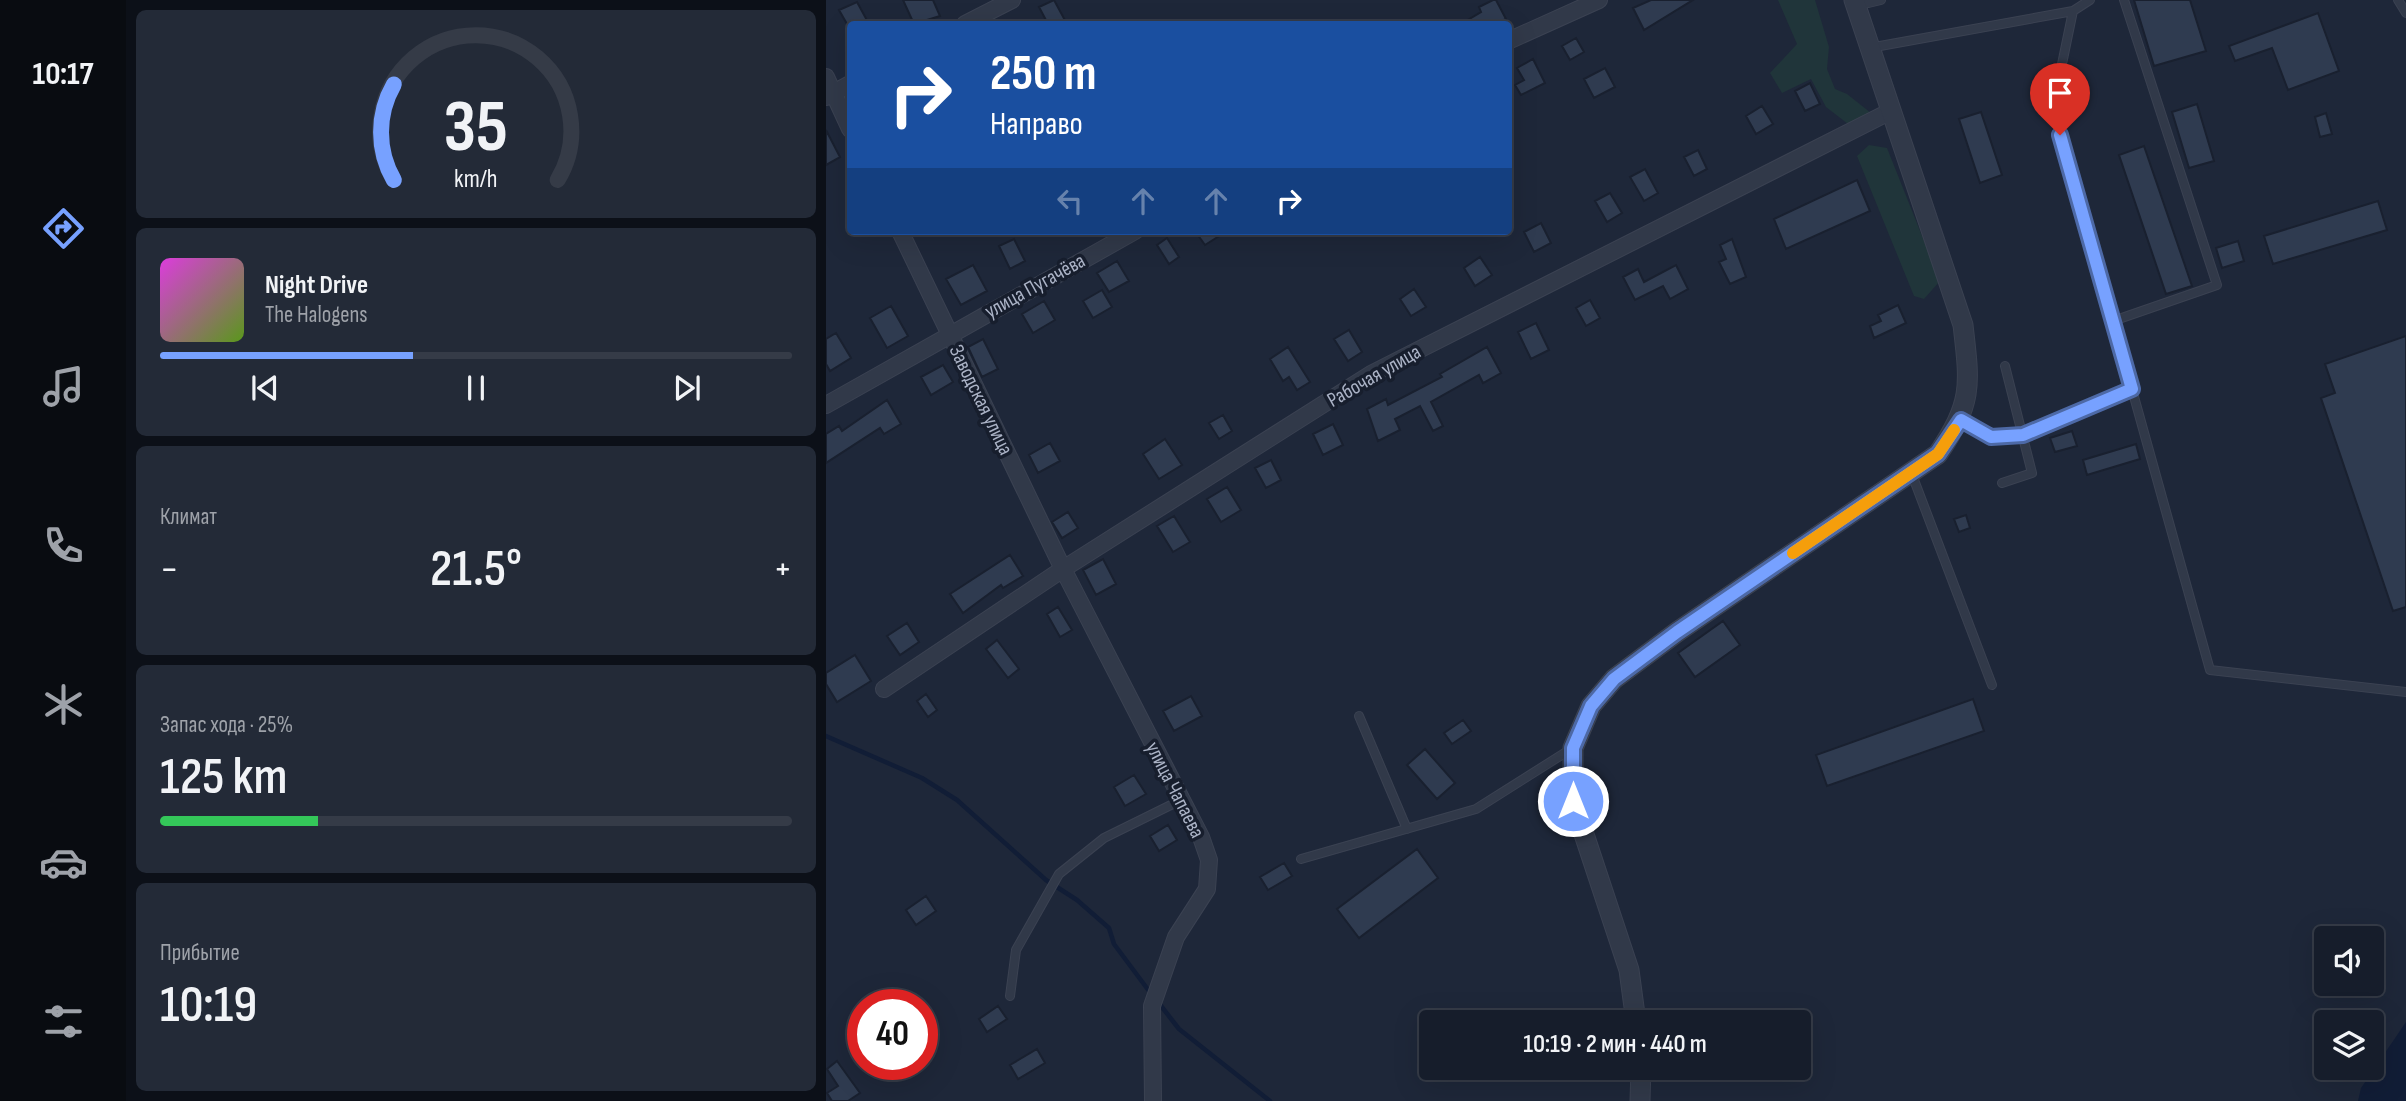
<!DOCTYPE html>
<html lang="ru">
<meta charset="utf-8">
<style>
body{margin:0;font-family:"Sofia Sans Condensed",sans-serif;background:#232a37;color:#f1f3f6;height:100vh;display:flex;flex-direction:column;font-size:26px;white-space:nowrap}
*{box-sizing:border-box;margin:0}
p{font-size:23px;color:#9ea2a9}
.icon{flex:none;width:38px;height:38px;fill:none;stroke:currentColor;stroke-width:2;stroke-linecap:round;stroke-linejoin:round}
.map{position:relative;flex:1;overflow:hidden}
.drawer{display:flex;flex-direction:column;gap:10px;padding:10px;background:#0c1018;width:700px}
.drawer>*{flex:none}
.top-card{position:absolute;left:21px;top:21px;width:665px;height:214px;border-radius:7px;box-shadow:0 7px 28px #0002,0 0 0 2px #353b47;background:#1a4fa0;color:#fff;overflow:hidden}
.controls{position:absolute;left:1488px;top:926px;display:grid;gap:14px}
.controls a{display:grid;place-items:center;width:70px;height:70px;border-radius:7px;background:#161d2b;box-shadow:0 7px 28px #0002,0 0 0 2px #353b47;font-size:35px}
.speed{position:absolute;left:21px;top:989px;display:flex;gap:14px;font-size:35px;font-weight:700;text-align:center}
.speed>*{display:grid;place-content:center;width:91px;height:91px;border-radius:50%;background:#161d2b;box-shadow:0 7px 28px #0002,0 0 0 2px #353b47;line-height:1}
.speed .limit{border:10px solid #d22;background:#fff;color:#111}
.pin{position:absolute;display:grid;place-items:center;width:60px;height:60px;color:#fff;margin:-72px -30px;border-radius:50% 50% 50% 0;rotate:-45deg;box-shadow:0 0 7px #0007}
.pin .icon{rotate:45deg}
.me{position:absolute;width:77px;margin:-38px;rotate:0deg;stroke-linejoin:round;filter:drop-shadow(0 0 5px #0008)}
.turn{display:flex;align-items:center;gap:24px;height:147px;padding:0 28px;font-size:32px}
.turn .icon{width:91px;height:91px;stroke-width:2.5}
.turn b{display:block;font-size:49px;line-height:60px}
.lanes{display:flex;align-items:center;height:66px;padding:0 28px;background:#0003;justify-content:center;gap:35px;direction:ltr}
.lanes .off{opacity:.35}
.big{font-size:52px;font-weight:600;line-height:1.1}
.drawer .card{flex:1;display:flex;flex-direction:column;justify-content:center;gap:10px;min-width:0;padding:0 24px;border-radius:10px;background:#232a37}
.drawer .dial{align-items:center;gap:0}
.dial svg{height:182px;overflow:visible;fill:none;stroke:#353b47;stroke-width:7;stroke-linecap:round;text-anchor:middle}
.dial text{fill:#f1f3f6;stroke:none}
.song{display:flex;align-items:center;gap:21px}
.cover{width:84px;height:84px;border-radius:10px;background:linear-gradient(135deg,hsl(300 70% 55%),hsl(90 70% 35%))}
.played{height:7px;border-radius:4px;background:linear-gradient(90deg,#77a1ff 40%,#353b47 40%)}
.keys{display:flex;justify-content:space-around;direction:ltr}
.heat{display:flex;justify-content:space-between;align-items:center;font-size:38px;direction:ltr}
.charge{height:10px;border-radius:5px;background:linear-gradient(90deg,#34c759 25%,#353b47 0)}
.trip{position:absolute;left:593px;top:1010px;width:392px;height:70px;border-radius:7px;background:#161d2b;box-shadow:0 7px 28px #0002,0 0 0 2px #353b47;font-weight:600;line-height:70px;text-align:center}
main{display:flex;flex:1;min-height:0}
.menu{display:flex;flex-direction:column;width:126px;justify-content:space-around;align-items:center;background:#090c11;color:#9ea2a9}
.menu .icon{width:49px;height:49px}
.menu .current{color:#77a1ff}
.menu b{font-size:32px;color:#f1f3f6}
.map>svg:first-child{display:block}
.green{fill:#20353a}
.water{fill:#111d36}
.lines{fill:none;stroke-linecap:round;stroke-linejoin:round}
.stream{stroke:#111d36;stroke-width:4.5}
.building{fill:#2f3b50;stroke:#19202f;stroke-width:2}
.service-casing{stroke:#3b4252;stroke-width:10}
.minor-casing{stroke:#3b4252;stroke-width:18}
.tertiary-casing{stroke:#3b4252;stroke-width:21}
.service{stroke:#313949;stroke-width:8}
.minor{stroke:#313949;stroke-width:16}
.tertiary{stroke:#313949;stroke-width:19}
.route-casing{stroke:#4d69a6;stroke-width:18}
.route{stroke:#77a1ff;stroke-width:12}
.slow{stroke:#f59e0b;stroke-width:12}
.labels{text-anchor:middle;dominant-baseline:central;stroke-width:7;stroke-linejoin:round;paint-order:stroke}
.street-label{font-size:21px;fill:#abb3c6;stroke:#171e2d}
</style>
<main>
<nav class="menu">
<b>10:17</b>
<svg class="icon current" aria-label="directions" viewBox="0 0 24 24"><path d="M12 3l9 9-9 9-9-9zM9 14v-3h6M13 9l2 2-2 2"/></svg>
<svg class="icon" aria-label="music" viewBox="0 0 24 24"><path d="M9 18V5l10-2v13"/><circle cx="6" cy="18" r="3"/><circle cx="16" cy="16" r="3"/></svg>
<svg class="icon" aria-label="phone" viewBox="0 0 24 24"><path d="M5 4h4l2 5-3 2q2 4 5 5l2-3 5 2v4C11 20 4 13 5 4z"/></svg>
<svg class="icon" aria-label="climate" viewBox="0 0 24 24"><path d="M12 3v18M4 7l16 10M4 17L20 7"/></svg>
<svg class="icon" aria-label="car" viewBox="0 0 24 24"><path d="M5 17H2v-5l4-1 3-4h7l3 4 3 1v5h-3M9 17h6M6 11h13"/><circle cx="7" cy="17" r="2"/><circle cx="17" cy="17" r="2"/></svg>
<svg class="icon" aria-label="filters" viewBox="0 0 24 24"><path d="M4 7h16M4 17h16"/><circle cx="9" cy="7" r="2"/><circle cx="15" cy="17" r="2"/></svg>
</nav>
<section class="drawer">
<div class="card dial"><svg viewBox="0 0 100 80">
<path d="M14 69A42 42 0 1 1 86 69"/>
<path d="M14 69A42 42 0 0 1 14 27" stroke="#77a1ff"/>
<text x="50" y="56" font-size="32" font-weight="700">35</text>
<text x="50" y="72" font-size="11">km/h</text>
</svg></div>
<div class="card">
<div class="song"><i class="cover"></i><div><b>Night Drive</b><p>The Halogens</p></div></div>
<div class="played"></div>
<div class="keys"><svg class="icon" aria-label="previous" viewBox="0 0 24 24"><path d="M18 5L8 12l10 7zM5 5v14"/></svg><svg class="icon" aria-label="pause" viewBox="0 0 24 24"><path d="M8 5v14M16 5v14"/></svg><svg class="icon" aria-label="next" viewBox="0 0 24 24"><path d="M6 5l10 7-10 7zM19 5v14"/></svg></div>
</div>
<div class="card"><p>Климат</p>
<div class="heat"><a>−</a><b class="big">21.5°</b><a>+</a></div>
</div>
<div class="card"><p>Запас хода · 25%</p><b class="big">125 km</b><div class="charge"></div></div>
<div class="card"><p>Прибытие</p><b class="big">10:19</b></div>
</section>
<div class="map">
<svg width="1580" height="1101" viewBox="0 0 1580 1101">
<rect width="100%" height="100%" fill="#1e2739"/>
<path class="green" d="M952 0H989L1003 47 1001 69 1009 89 1021 94 1045 113 1026 127 1000 107 985 79 956 93 944 73 971 44Z
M1043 145 1061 148 1114 281 1098 299 1088 296 1031 156Z"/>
<path class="water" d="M1580 1022V1101H1532L1535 1088Z"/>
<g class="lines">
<path class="stream" d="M0 736 96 778 131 800 220 880 251 900 283 928 288 944 326 995
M332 1002 353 1029 444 1101"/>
</g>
<path class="building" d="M77 0H107L114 16 88 24Z
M228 0 241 24H222L213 7Z
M667 0H670L680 19 669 24H635L655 12 653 7Z
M825 0H867L818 30 807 8Z
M1308 0H1364L1380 51 1328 66Z
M31 2 43 24H21L13 10Z
M1492 13 1513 71 1462 90 1446 48 1409 61 1403 46Z
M750 38 758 52 744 60 736 46Z
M707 59 719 83 695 95 689 85 698 80 691 68Z
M779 68 789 87 768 98 758 79Z
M984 83 994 104 979 111 969 91Z
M1371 104 1388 161 1363 168 1346 112Z
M936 106 947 124 930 134 920 116Z
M1155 112 1176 175 1154 183 1133 119Z
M1500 113 1506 134 1494 137 1489 117Z
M0 130 14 157 0 165Z
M1318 146 1366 286 1340 294 1293 155Z
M872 150 881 169 868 176 858 157Z
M819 169 832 193 818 201 804 177Z
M1031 180 1044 211 960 249 948 219Z
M784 193 796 213 781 222 769 201Z
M1552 201 1561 230 1447 264 1438 236Z
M715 223 725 243 708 252 698 232Z
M369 231H401L379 245Z
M341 238 353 257 343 264 331 245Z
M188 239 199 261 184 269 173 246Z
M906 239 920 277 904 284 893 262 900 259 894 245Z
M1412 241 1418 261 1396 268 1390 248Z
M654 257 666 275 649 286 638 268Z
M291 261 303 281 283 292 271 273Z
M147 265 161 291 135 305 120 279Z
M850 265 862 289 844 299 837 286 809 300 797 277 812 269 818 282Z
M588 289 600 307 585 316 574 299Z
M276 290 286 307 267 318 257 301Z
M764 300 774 318 760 326 750 308Z
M218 301 229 320 207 333 196 314Z
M1072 305 1080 323 1048 338 1044 326 1055 321 1052 315Z
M65 306 82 336 61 348 44 318Z
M710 323 723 350 705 359 692 332Z
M523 330 536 352 522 361 508 339Z
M10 333 25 358 4 371 0 364V339Z
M1580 336V607L1567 611 1495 398 1509 393 1499 364Z
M157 339 172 369 156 377 142 347Z
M462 347 484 382 471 390 463 377 457 381 444 359Z
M661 347 675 373 657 383 653 375 605 402 617 426 607 431 594 406 569 419 574 430 552 441 541 409 560 399 562 405 616 377 614 374Z
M117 365 127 382 105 395 95 377Z
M61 400 75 424 58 434 54 428 0 463V434L13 426 16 431Z
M397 415 406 431 393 439 383 423Z
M507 424 517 445 497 455 487 434Z
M1246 431 1251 446 1229 452 1224 438Z
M339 439 356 465 333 479 317 454Z
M224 443 234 461 212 473 203 455Z
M1310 444 1314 459 1261 475 1257 460Z
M445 460 455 480 440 488 429 468Z
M401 487 415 510 395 522 381 499Z
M242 512 252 528 236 538 226 522Z
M1140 515 1144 528 1133 532 1128 519Z
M348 516 364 542 347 552 331 526Z
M184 555 197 576 177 588 175 585 137 613 124 594Z
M277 559 290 584 270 595 257 570Z
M232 607 246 630 234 637 221 614Z
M897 621 914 645 869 677 852 653Z
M81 623 93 642 74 655 61 636Z
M171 640 193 669 182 678 160 649Z
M29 655 45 681 11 702 0 684V673Z
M100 694 111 710 102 717 91 701Z
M365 696 376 716 348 731 337 711Z
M1147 699 1158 731 1001 786 990 755Z
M637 720 645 731 626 744 618 733Z
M599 749 629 783 611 799 581 765Z
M308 775 320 794 299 806 288 787Z
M342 825 351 840 333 851 324 836Z
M591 849 612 878 533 938 511 909Z
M458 863 466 876 442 890 434 877Z
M100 896 110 911 90 925 80 910Z
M172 1006 181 1019 161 1032 153 1019Z
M211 1049 219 1063 192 1079 184 1065Z
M11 1061 34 1093 22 1101H6L1 1093 12 1086 1 1069Z"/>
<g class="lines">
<defs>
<path id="service" d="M1264 0 1247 11 1230 93 1234 135 1287 321
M1298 0 1391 285 1287 321 1384 670 1580 692
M1572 0 1580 13
M1030 6 1055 0
M1043 48 1247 11
M1135 420 1165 437 1197 435 1306 389
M1085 472 1166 685
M1176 483 1206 473 1179 366
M533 716 581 829
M475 859 650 809 745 749
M184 996 190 950 233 874 278 838 355 800"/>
<path id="minor" d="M139 24 186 0
M682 41 773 0
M0 77 24 129
M0 97 24 84
M74 231 237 569 375 837 383 860 381 889 350 937 326 1006 327 1101
M0 405 309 231
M58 689 237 569 545 374 1065 111"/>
<path id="tertiary" d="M810 1022 803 970 747 801V748L765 706 788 679 851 632 1112 454C1147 402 1144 386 1137 325L1028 0
M814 1101 815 1068"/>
</defs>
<use href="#service" class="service-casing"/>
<use href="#minor" class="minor-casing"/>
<use href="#tertiary" class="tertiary-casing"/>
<use href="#service" class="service"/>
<use href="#minor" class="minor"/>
<use href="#tertiary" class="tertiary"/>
</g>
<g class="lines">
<defs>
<path id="route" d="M747 801V748L765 706 788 679 851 632 1112 454 1135 420 1165 437 1197 435 1306 389 1234 135"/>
</defs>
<use href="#route" class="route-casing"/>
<use href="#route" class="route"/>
<path class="slow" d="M967 553 1112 454 1128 430"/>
</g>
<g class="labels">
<g class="street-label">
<text transform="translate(209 286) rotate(-29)">улица Пугачёва</text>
<text transform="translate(548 376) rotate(-30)">Рабочая улица</text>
<text transform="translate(155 400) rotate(64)">Заводская улица</text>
<text transform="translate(349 790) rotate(63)">улица Чапаева</text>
</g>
</g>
</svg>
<div class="controls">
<a><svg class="icon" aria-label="sound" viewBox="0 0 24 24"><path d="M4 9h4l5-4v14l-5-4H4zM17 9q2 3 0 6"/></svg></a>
<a><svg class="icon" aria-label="layers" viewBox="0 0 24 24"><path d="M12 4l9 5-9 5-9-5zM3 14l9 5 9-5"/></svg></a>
</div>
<div class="speed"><div class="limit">40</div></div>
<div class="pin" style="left:1234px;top:135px;background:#d93025"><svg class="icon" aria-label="arrive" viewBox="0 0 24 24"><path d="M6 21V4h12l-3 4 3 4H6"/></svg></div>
<svg class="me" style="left:747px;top:801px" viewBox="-20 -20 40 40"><circle r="17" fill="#77a1ff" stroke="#fff" stroke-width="3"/><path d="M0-11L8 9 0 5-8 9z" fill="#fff"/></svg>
<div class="trip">10:19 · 2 мин · 440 m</div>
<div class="top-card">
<div class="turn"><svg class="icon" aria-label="right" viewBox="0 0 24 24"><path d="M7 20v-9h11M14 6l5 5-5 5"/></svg><div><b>250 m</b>Направо</div></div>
<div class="lanes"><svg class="icon off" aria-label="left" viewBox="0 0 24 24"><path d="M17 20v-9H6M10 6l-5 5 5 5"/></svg><svg class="icon off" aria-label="ahead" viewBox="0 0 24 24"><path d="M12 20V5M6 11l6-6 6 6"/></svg><svg class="icon off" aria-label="ahead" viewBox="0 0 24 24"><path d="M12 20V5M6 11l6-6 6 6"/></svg><svg class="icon" aria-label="right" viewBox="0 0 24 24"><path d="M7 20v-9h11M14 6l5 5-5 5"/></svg></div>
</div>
</div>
</main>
